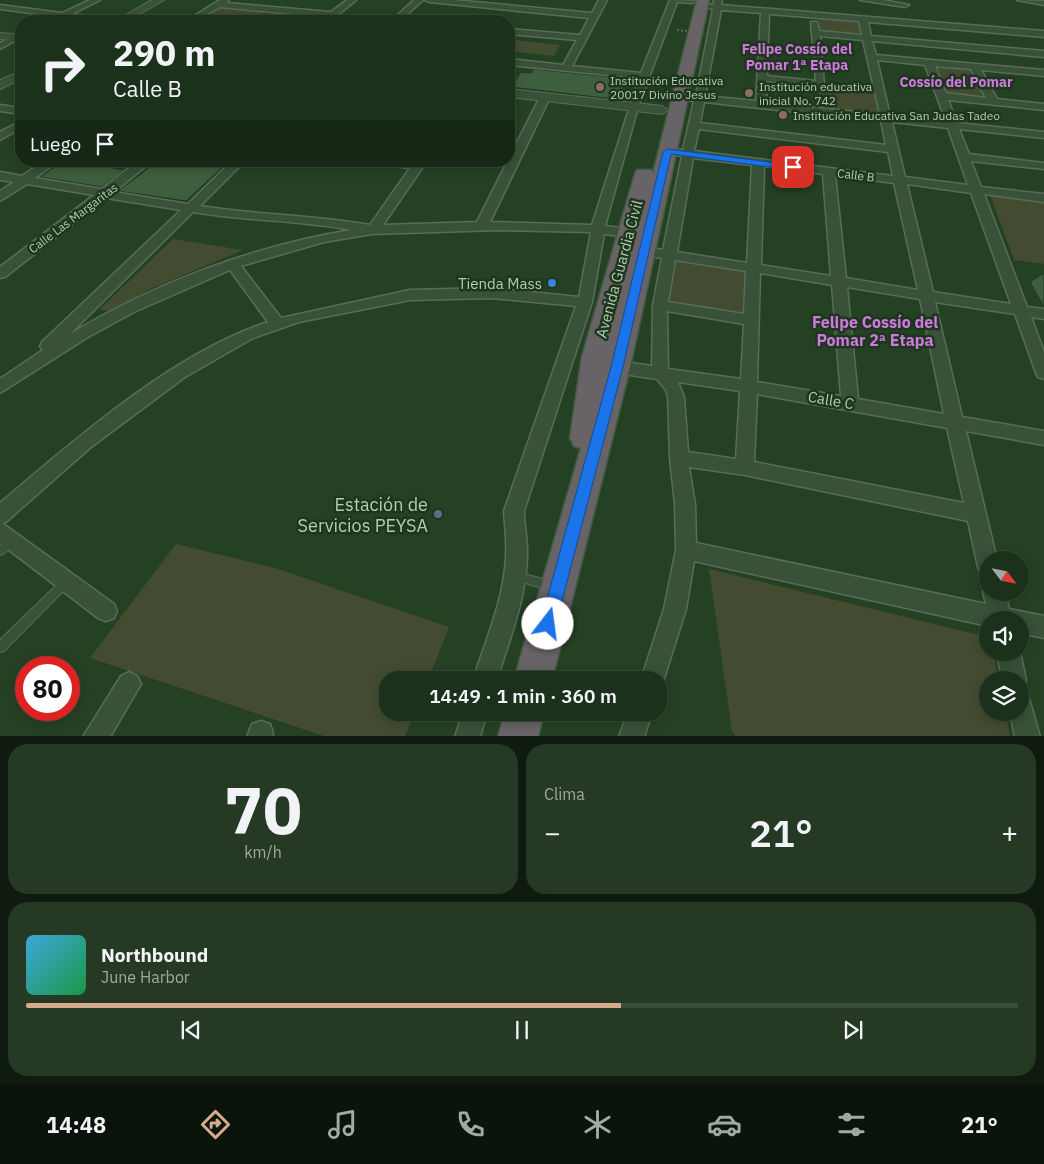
<!DOCTYPE html>
<html lang="es">
<meta charset="utf-8">
<style>
body{margin:0;font-family:"IBM Plex Sans",sans-serif;background:#253924;color:#f1f3f6;height:100vh;display:flex;flex-direction:column;font-size:19px;white-space:nowrap}
*{box-sizing:border-box;margin:0}
p{font-size:16px;color:#a0a9a3}
.icon{flex:none;width:28px;height:28px;fill:none;stroke:currentColor;stroke-width:2;stroke-linecap:round;stroke-linejoin:round}
.map{position:relative;height:736px;overflow:hidden}
.drawer{display:flex;flex-direction:column;gap:8px;padding:8px;background:#0f1b0f;flex:1}
.drawer>*{flex:none}
.banner{position:absolute;left:15px;top:15px;width:500px;height:152px;border-radius:20px;box-shadow:0 2px 12px #0003,0 0 0 1px #3a4c3a;background:#1c311b;color:#f1f3f6;overflow:hidden}
.needle{width:32px;rotate:122deg}
.fabs{position:absolute;left:979px;top:551px;display:grid;gap:10px}
.fabs a{display:grid;place-items:center;width:50px;height:50px;border-radius:50%;background:#1c311b;box-shadow:0 2px 12px #0003,0 0 0 1px #3a4c3a;font-size:25px}
.speed{position:absolute;left:15px;top:656px;display:flex;gap:10px;font-size:25px;font-weight:700;text-align:center}
.speed>*{display:grid;place-content:center;width:65px;height:65px;border-radius:50%;background:#1c311b;box-shadow:0 2px 12px #0003,0 0 0 1px #3a4c3a;line-height:1}
.speed .limit{border:8px solid #d22;background:#fff;color:#111}
.pin{position:absolute;display:grid;place-items:center;width:42px;height:42px;color:#fff;margin:-21px;border-radius:10px;box-shadow:0 2px 8px #0006}
.me{position:absolute;width:55px;margin:-28px;rotate:15deg;stroke-linejoin:round;filter:drop-shadow(0 0 4px #0008)}
.turn{display:flex;align-items:center;gap:18px;height:105px;padding:0 15px;font-size:22px}
.turn .icon{width:65px;height:65px;stroke-width:2.5}
.turn b{display:block;font-size:35px;line-height:42px}
.then{display:flex;align-items:center;height:48px;padding:0 15px;background:#0003;gap:10px;font-size:19px}
.big{font-size:38px;font-weight:600;line-height:1.1}
.drawer .card{flex:1;display:flex;flex-direction:column;justify-content:center;gap:8px;min-width:0;padding:0 18px;border-radius:20px;background:#253924}
.drawer .dial{align-items:center;gap:0}
.dial b{font-size:65px;line-height:1}
.song{display:flex;align-items:center;gap:15px}
.cover{width:60px;height:60px;border-radius:8px;background:linear-gradient(135deg,hsl(200 70% 55%),hsl(140 70% 35%))}
.played{height:5px;border-radius:2px;background:linear-gradient(90deg,#d6ab8b 60%,#3a4c3a 60%)}
.keys{display:flex;justify-content:space-around;direction:ltr}
.heat{display:flex;justify-content:space-between;align-items:center;font-size:28px;direction:ltr}
.drawer .tiles{flex:1;display:grid;gap:8px;grid-template-columns:1fr 1fr}
.card:last-child{grid-column:span 2}
.trip{position:absolute;left:379px;top:671px;width:288px;height:50px;border-radius:20px;background:#1c311b;box-shadow:0 2px 12px #0003,0 0 0 1px #3a4c3a;font-weight:600;line-height:50px;text-align:center}
.dock{display:flex;height:80px;justify-content:space-around;align-items:center;background:#0b140b;color:#a0a9a3}
.dock .icon{width:35px;height:35px}
.dock .selected{color:#d6ab8b}
.dock b{font-size:22px;color:#f1f3f6}
.map>svg:first-child{display:block}
.green{fill:#434c30}
.building{fill:#3e5f3d;stroke:#1f381f}
.lines{fill:none;stroke-linecap:round;stroke-linejoin:round}
.service-casing{stroke:#566e56;stroke-width:2}
.minor-casing{stroke:#566e56;stroke-width:3}
.tertiary-casing{stroke:#566e56;stroke-width:2}
.trunk-casing{stroke:#435b43;stroke-width:3}
.service{fill:#395138;fill-rule:evenodd}
.minor{fill:#395138;fill-rule:evenodd}
.tertiary{fill:#395138;fill-rule:evenodd}
.trunk{fill:#686366;fill-rule:evenodd}
.path-bridge{stroke:#5c6a50;stroke-width:2;stroke-dasharray:2 2;stroke-linecap:butt}
.route{fill:#1a73e8;stroke:#114b97}
.education-dot{fill:#8d6e63;stroke:#1d361d;stroke-width:2}
.shop-dot{fill:#3f7fe0;stroke:#1d361d;stroke-width:2}
.service-dot{fill:#5c6f8a;stroke:#1d361d;stroke-width:2}
.labels{text-anchor:middle;dominant-baseline:central;stroke-width:5;stroke-linejoin:round;paint-order:stroke}
.far-poi-label{font-size:12px;fill:#b5cbb5;stroke:#1d361d;text-anchor:start}
.far-street-label{font-size:12px;fill:#b5cbb5;stroke:#1d361d}
.far-neighbourhood-label{font-size:14px;font-weight:bold;fill:#cf78e0;stroke:#1d361d}
.street-label{font-size:15px;fill:#b5cbb5;stroke:#1d361d}
.poi-label{font-size:15px;fill:#b5cbb5;stroke:#1d361d;text-anchor:end}
.neighbourhood-label{font-size:16px;font-weight:bold;fill:#cf78e0;stroke:#1d361d}
.near-poi-label{font-size:18px;fill:#b5cbb5;stroke:#1d361d;text-anchor:end}
</style>
<div class="map">
<svg width="1044" height="737" viewBox="0 0 1044 737">
<rect width="100%" height="100%" fill="#254124"/>
<path class="green" d="M220 7 266 11 251 21H196Z
M819 17 859 20 863 36 819 32Z
M513 40 560 45 554 56 509 51V46Z
M937 66 974 69 989 100 948 96Z
M818 85 874 90 880 114 821 109Z
M990 195 1044 202V264L1014 260Z
M173 239 243 250 150 289 110 311 102 310 101 308Z
M674 261 746 272 744 315 669 302Z
M176 544 275 568 449 627 428 680H388V712L415 713 405 736H324L90 658Z
M709 569 987 637 988 652 993 653 999 680H988V712L1005 713 1010 736H736L732 731Z"/>
<path class="building" d="M533 69 613 77 628 79 622 93H617L613 99 511 87 521 72 531 73Z
M63 161H100L94 165 124 170 102 187 40 177Z
M158 161 200 163 229 161 186 201 118 191Z
M1044 273V307L1030 282Z"/>
<g class="lines">
<defs>
<path id="service" d="M10 537 13 538 15 541C12 547 6 553 0 555V545L7 538Z
M516 572 551 581 554 583 556 586 554 589 551 591 516 580 513 579 511 576 513 573Z
M66 577 69 579 71 582 69 585 4 651 0 652V640L63 579Z"/>
<path id="minor" d="M90 0H100L72 14 109 19 113 21H92L0 9V5L62 13Z
M220 0H229L226 3 331 12 347 0H356L330 21H321L325 17 220 7 195 21H186Z
M414 0H423L400 21H391Z
M425 0H453L592 13 599 0H607L572 66 641 73 670 0 696 1 692 3 677 2 638 107 605 226 628 229 635 233 628 237 604 234 592 302 524 511C524 527 528 541 527 557 526 599 509 640 497 680H473C486 640 504 599 506 557 507 542 505 527 504 511L576 306 492 298 410 300 299 322 253 338 185 377 91 447 7 521 2 523 114 604 117 611 114 618 106 621 98 618 0 543V503C76 439 173 353 268 322L230 270 134 312 88 337 0 393V379L43 350 40 346 42 342 181 210 106 198 5 277 0 278V267L94 195 27 184 0 201V191L14 182 0 180V172L22 176 44 161H58L35 178 102 189 138 161H152L114 192 188 204 232 161H245L200 206C256 215 313 215 370 225L410 168 377 164 371 161H427L383 225 477 222 540 97 545 94 550 97 490 222 592 225 639 78 509 65V59L563 65 577 40 509 34V29L580 35 589 18 429 2ZM193 212C245 221 299 220 351 230 253 246 155 283 70 334ZM497 230 591 232 579 297 492 288 410 290 281 318 241 266 324 242 372 234Z
M714 0H722L721 5 1044 31V37L868 22 871 36 1044 51V57L872 41 876 55 1044 70V76L981 70 997 99 1044 104V110L948 100 957 123 1044 132V138L959 129 969 154 1044 163V169L971 161 981 187 1044 194V202L984 194 1027 307 1044 309V319L1031 317 1044 352V379L1038 377 1036 373 1015 314 935 302 962 417 1044 431V445L966 431 997 560H988V576L981 574 978 567 968 521 745 475 689 467 695 504 696 543 986 604 983 592 988 585V592H1005L1009 609 1044 616V638L1020 633V620H988V626L694 561 686 609 661 688 658 690V680H641L664 609 676 550 675 504 670 458 668 397 666 390 657 379 617 373 611 371 609 367 611 363 617 361 652 366 653 305 662 258 639 254 637 251 644 247 663 250 682 156 663 153 661 151 667 148 683 150 694 101 666 98 661 95 666 92 696 95 713 9 702 6 714 4ZM721 10 761 13 756 101 705 96ZM769 14 859 21 862 35 819 31 817 22H811L816 81 767 76ZM820 36 863 40 880 114 766 103 767 81 824 86ZM877 60 925 65 946 121 890 116ZM935 66 971 69 986 98 946 93ZM704 102 881 121 886 145 700 123ZM892 122 948 128 968 185 905 177ZM699 129 888 152 893 176 694 151ZM693 158 752 165 747 263 677 252ZM764 166 823 174 831 276 761 265ZM835 175 894 183 918 290 846 278ZM907 184 971 193 1011 304 933 292ZM675 260 746 271 744 314 668 302ZM760 273 832 285 841 396 757 382ZM847 287 920 299 944 414 858 399ZM667 311 744 324 741 379 668 369ZM678 382 740 391 736 459 688 452 684 397ZM757 394 947 428 964 503 754 462Z
M860 0H883L909 5 905 7Z
M1017 0 1044 1V5Z
M13 36 20 38 0 49V43Z
M0 105 21 108V114L0 111Z
M21 121V128L0 140V132Z
M997 652H1020L1026 680 1022 688 1020 689V680H1002Z
M129 672 137 676 141 684 110 737H83L121 676Z
M1020 691 1028 695 1040 737H1015L1010 712H1020Z
M463 712H487L480 737H455Z
M628 712H652L644 737H619Z
M261 721 270 724 273 733 272 737H247L252 724Z"/>
<path id="tertiary" d="M152 0H164L127 21H115Z
M0 33 21 35V41L0 39Z
M21 71V79L0 89V80Z
M509 89 662 106 668 110 662 114 509 97Z"/>
<path id="trunk" d="M697 0H709L630 367 552 680H514L581 448 574 446 570 438 582 357 635 174 637 170H651L653 173Z
M505 712H544L538 737H498Z"/>
</defs>
<use href="#service" class="service-casing"/>
<use href="#minor" class="minor-casing"/>
<use href="#tertiary" class="tertiary-casing"/>
<use href="#trunk" class="trunk-casing"/>
<use href="#service" class="service"/>
<use href="#minor" class="minor"/>
<use href="#tertiary" class="tertiary"/>
<use href="#trunk" class="trunk"/>
<path class="path-bridge" d="M677 30 705 33"/>
</g>
<path class="route" d="M667 149 793 165 797 167 793 170 671 154 623 367 556 624 553 630 548 632 542 630 540 624 611 367 663 152Z"/>
<g class="education-dot">
<circle cx="600" cy="87" r="5"/>
<circle cx="749" cy="93" r="5"/>
<circle cx="783" cy="115" r="5"/>
</g>
<circle class="shop-dot" cx="552" cy="283" r="5"/>
<circle class="service-dot" cx="438" cy="514" r="5"/>
<g class="labels">
<g class="far-poi-label">
<text x="610" y="80">Institución Educativa<tspan x="610" dy="14">20017 Divino Jesus</tspan></text>
<text x="759" y="86">Institución educativa<tspan x="759" dy="14">inicial No. 742</tspan></text>
<text x="793" y="115">Institución Educativa San Judas Tadeo</text>
</g>
<g class="far-street-label">
<text transform="translate(856 175) rotate(7)">Calle B</text>
<text transform="translate(73 218) rotate(-37)">Calle Las Margaritas</text>
</g>
<g class="far-neighbourhood-label">
<text x="797" y="49">Felipe Cossío del<tspan x="797" dy="16">Pomar 1ª Etapa</tspan></text>
<text x="956" y="82">Cossío del Pomar</text>
</g>
<g class="street-label">
<text transform="translate(619 269) rotate(-75)">Avenida Guardia Civil</text>
<text transform="translate(831 400) rotate(10)">Calle C</text>
</g>
<g class="poi-label">
<text x="542" y="283">Tienda Mass</text>
</g>
<g class="neighbourhood-label">
<text x="875" y="322">Felipe Cossío del<tspan x="875" dy="18">Pomar 2ª Etapa</tspan></text>
</g>
<g class="near-poi-label">
<text x="428" y="504">Estación de<tspan x="428" dy="21">Servicios PEYSA</tspan></text>
</g>
</g>
</svg>
<div class="fabs">
<a><svg class="needle" viewBox="-14 -14 28 28"><path d="M0-13l5 13h-10z" fill="#e53935"/><path d="M0 13l5-13h-10z" fill="#a0a9a3"/></svg></a>
<a><svg class="icon" aria-label="sound" viewBox="0 0 24 24"><path d="M4 9h4l5-4v14l-5-4H4zM17 9q2 3 0 6"/></svg></a>
<a><svg class="icon" aria-label="layers" viewBox="0 0 24 24"><path d="M12 4l9 5-9 5-9-5zM3 14l9 5 9-5"/></svg></a>
</div>
<div class="speed"><div class="limit">80</div></div>
<div class="pin" style="left:793px;top:167px;background:#d93025"><svg class="icon" aria-label="arrive" viewBox="0 0 24 24"><path d="M6 21V4h12l-3 4 3 4H6"/></svg></div>
<svg class="me" style="left:548px;top:624px" viewBox="-20 -20 40 40"><circle r="19" fill="#fff"/><path d="M0-13L10 11 0 6-10 11z" fill="#1a73e8"/></svg>
<div class="trip">14:49 · 1 min · 360 m</div>
<div class="banner">
<div class="turn"><svg class="icon" aria-label="right" viewBox="0 0 24 24"><path d="M7 20v-9h11M14 6l5 5-5 5"/></svg><div><b>290 m</b>Calle B</div></div>
<div class="then">Luego<svg class="icon" aria-label="arrive" viewBox="0 0 24 24"><path d="M6 21V4h12l-3 4 3 4H6"/></svg></div>
</div>
</div>
<section class="drawer">
<div class="tiles">
<div class="card dial"><b>70</b><p>km/h</p></div>
<div class="card"><p>Clima</p>
<div class="heat"><a>−</a><b class="big">21°</b><a>+</a></div>
</div>
<div class="card">
<div class="song"><i class="cover"></i><div><b>Northbound</b><p>June Harbor</p></div></div>
<div class="played"></div>
<div class="keys"><svg class="icon" aria-label="previous" viewBox="0 0 24 24"><path d="M18 5L8 12l10 7zM5 5v14"/></svg><svg class="icon" aria-label="pause" viewBox="0 0 24 24"><path d="M8 5v14M16 5v14"/></svg><svg class="icon" aria-label="next" viewBox="0 0 24 24"><path d="M6 5l10 7-10 7zM19 5v14"/></svg></div>
</div>
</div>
</section>
<nav class="dock">
<b>14:48</b>
<svg class="icon selected" aria-label="directions" viewBox="0 0 24 24"><path d="M12 3l9 9-9 9-9-9zM9 14v-3h6M13 9l2 2-2 2"/></svg>
<svg class="icon" aria-label="music" viewBox="0 0 24 24"><path d="M9 18V5l10-2v13"/><circle cx="6" cy="18" r="3"/><circle cx="16" cy="16" r="3"/></svg>
<svg class="icon" aria-label="phone" viewBox="0 0 24 24"><path d="M5 4h4l2 5-3 2q2 4 5 5l2-3 5 2v4C11 20 4 13 5 4z"/></svg>
<svg class="icon" aria-label="climate" viewBox="0 0 24 24"><path d="M12 3v18M4 7l16 10M4 17L20 7"/></svg>
<svg class="icon" aria-label="car" viewBox="0 0 24 24"><path d="M5 17H2v-5l4-1 3-4h7l3 4 3 1v5h-3M9 17h6M6 11h13"/><circle cx="7" cy="17" r="2"/><circle cx="17" cy="17" r="2"/></svg>
<svg class="icon" aria-label="filters" viewBox="0 0 24 24"><path d="M4 7h16M4 17h16"/><circle cx="9" cy="7" r="2"/><circle cx="15" cy="17" r="2"/></svg>
<b>21°</b>
</nav>
